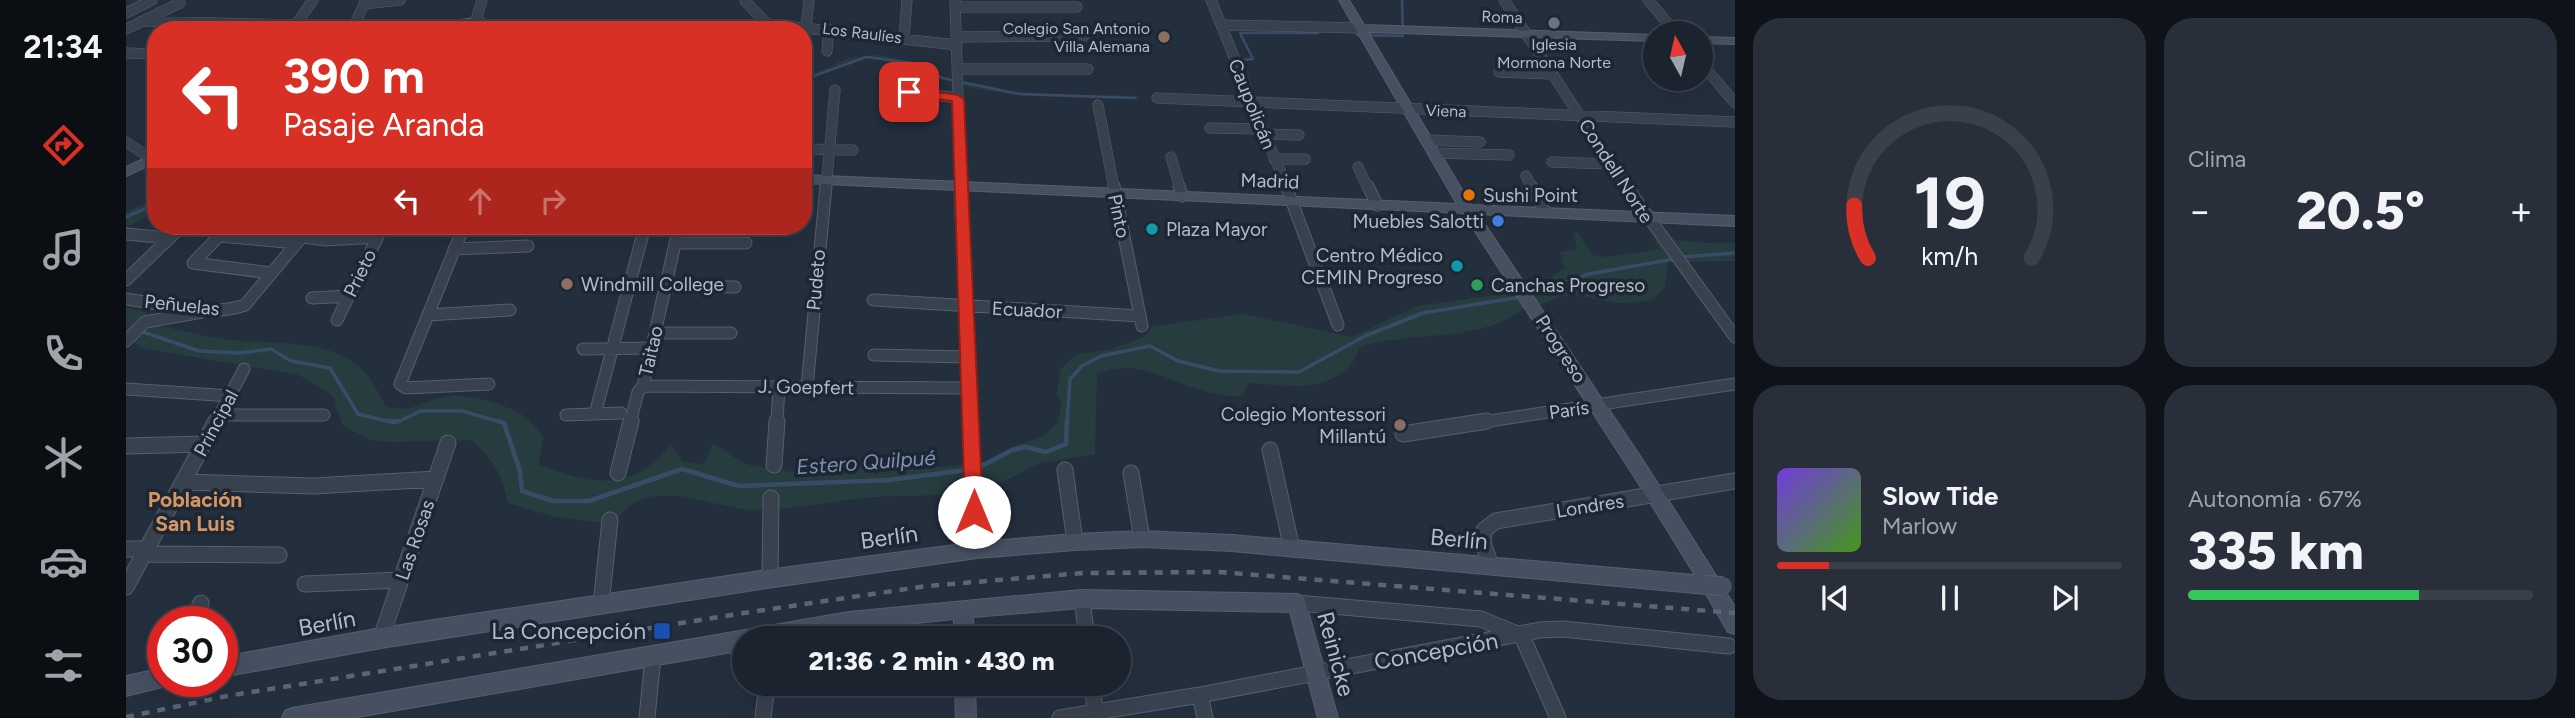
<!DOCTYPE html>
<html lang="es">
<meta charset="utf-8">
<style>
body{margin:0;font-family:Figtree,sans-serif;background:#282f3a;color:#f1f3f6;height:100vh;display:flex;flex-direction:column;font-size:26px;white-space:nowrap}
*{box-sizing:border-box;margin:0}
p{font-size:23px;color:#a0a4aa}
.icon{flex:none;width:38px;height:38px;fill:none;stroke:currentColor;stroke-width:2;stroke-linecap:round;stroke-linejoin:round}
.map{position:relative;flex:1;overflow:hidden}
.drawer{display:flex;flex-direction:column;gap:18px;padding:18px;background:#0f1319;width:840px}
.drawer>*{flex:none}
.top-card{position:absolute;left:21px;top:21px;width:665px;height:214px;border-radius:28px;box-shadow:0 7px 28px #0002,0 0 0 2px #39404a;background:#d93025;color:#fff;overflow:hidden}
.needle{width:46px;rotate:352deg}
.controls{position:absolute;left:1517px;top:21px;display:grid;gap:14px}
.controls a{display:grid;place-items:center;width:70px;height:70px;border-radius:50%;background:#1b232e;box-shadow:0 7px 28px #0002,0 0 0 2px #39404a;font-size:35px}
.speed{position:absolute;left:21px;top:606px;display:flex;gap:14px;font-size:35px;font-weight:700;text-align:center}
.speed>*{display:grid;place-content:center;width:91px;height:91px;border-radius:50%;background:#1b232e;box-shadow:0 7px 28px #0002,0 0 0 2px #39404a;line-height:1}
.speed .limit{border:10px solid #d22;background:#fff;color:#111}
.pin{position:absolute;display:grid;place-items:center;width:60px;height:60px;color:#fff;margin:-30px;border-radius:14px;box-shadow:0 4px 10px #0006}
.me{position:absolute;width:77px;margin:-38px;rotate:0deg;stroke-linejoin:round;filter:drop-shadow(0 0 5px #0008)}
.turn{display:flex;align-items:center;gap:24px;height:147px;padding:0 21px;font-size:32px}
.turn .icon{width:91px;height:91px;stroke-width:2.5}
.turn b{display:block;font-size:49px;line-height:60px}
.lanes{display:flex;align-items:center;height:66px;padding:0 21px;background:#0003;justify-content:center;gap:35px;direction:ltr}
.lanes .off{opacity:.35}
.big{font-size:52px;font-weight:800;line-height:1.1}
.drawer .widget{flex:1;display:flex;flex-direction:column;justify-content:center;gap:10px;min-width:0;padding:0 24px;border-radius:28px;background:#282f3a}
.drawer .dial{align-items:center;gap:0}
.dial svg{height:182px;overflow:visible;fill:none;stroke:#39404a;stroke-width:7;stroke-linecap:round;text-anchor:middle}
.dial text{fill:#f1f3f6;stroke:none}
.song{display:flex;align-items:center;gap:21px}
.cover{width:84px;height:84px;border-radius:10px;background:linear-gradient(135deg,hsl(260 70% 55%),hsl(100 70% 35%))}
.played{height:7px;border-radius:4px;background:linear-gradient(90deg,#d93025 15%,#39404a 15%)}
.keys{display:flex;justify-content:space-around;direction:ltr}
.heat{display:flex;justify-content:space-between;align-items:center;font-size:38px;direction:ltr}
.charge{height:10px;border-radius:5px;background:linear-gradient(90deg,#34c759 67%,#39404a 0)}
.drawer .tiles{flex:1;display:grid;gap:18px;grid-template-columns:repeat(2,1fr)}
.trip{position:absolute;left:606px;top:626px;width:399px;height:70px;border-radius:35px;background:#1b232e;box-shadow:0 7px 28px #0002,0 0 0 2px #39404a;font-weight:800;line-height:70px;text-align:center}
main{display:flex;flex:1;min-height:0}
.dock{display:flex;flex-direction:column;width:126px;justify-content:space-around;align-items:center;background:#0b0e12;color:#a0a4aa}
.dock .icon{width:49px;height:49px}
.dock .current{color:#d93025}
.dock b{font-size:32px;color:#f1f3f6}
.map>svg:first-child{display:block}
.green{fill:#263c3f}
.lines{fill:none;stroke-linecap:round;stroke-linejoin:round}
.stream-far2{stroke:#394c67;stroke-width:2.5}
.stream-far1{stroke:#394c67;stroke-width:3.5}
.stream{stroke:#394c67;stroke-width:4.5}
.street-far2-casing{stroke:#565f6c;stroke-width:11}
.street-far1-casing{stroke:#565f6c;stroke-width:13}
.street-casing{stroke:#565f6c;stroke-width:17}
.secondary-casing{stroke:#565f6c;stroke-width:2}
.street-far2{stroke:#38414e;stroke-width:10}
.street-far1{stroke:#38414e;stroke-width:11}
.street{stroke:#38414e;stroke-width:15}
.secondary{fill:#465061;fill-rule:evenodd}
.rail{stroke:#5a6575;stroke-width:4.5;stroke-dasharray:8 8;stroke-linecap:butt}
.secondary-bridge-casing{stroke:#565f6c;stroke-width:20;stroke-linecap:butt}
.secondary-bridge{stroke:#465061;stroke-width:18}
.route{fill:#d93025;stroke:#8d1f18;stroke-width:2}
.worship-dot{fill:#6b7280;stroke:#1d2633;stroke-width:2.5}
.education-dot{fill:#8d6e63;stroke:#1d2633;stroke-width:2.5}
.food-dot{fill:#e8710a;stroke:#1d2633;stroke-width:2.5}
.shop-dot{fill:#3f7fe0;stroke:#1d2633;stroke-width:2.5}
.culture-dot{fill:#0f9aa8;stroke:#1d2633;stroke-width:2.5}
.leisure-dot{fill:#2e9e5b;stroke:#1d2633;stroke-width:2.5}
.transit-dot{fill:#1a4fb4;stroke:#1d2633;stroke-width:2.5}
.labels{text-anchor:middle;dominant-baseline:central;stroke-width:7;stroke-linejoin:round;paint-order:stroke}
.far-street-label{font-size:16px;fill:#b4bcc9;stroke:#1d2633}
.far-poi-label{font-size:16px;fill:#b4bcc9;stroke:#1d2633;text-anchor:end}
.street-label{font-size:19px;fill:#b4bcc9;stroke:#1d2633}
.poi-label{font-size:19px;fill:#b4bcc9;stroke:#1d2633;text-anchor:start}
.water-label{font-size:21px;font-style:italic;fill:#7c92b1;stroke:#1d2633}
.neighbourhood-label{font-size:21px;font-weight:bold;fill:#d59563;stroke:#1d2633}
.near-street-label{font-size:23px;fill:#b4bcc9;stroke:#1d2633}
.near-poi-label{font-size:23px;fill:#b4bcc9;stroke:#1d2633;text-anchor:end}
</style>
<main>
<nav class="dock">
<b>21:34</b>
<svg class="icon current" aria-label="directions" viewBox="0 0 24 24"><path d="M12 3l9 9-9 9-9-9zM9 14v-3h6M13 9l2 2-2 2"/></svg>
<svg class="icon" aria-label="music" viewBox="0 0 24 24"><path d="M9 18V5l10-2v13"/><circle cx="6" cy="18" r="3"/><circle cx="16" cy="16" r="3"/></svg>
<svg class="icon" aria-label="phone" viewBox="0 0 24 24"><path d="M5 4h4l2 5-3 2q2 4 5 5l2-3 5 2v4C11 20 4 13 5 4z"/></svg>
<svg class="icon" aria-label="climate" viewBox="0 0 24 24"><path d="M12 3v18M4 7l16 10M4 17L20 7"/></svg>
<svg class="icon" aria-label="car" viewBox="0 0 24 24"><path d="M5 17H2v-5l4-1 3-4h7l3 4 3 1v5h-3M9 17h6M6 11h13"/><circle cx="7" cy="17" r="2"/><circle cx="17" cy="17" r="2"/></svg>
<svg class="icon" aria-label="filters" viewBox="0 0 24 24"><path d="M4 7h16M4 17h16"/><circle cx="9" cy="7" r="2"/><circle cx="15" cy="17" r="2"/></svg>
</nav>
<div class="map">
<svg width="1609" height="718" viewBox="0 0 1609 718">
<rect width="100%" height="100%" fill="#242f3e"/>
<path class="green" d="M750 55C787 58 809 77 841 84 896 97 956 94 1012 96V99C960 97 908 99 856 90 814 84 777 52 732 59 714 63 695 74 677 81V78L723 58Z
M30 197V212L0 227V212Z
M1447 232 1452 233 1467 255 1481 257 1534 249 1528 240C1556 238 1582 246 1609 242V261L1542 262 1539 286 1527 300C1516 301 1504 303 1493 303 1456 300 1452 286 1414 305L1411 301 1399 303 1400 306C1360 344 1285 330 1234 347 1230 352 1229 362 1224 366 1197 393 1159 386 1123 383L1113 397C1100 395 1086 394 1074 390 1040 379 1008 358 971 374L969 454 914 463 877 482 858 480 823 487 819 495C787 496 754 495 722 500 691 504 663 510 631 510 597 510 566 492 531 496 510 498 499 507 488 524L429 517 382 503C375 472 368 461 345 440L263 442 245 440 216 425 207 396 173 375 15 348 0 336V308L20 312 21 324C45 327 66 334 90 338 137 347 197 334 236 369 246 378 253 395 260 406 285 413 289 405 312 398 335 390 384 404 402 419 407 424 412 431 417 436L413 464C445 478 488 491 520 468 529 462 537 453 545 445L557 462 578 464 587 443 619 464 665 472 699 471 714 457 736 463 750 472 852 464 893 444 914 438 932 423 935 404 931 394 934 370 951 354 984 350 1018 337 1027 326 1118 314 1226 337 1291 306 1406 290 1439 268 1434 252 1451 249Z"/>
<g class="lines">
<path class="stream-far2" d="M1231 35 1277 36 1276 0
M1115 60 1127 59 1114 33H1192
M677 80 740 57 794 64 816 78 893 94 1009 98"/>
<path class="stream-far1" d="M0 217 30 204
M1555 257 1609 253
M1403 295 1463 274 1548 259
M14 331 73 351 114 353 145 349 165 361 204 368 232 414 269 423 295 411H336L378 423
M941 423 944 379 956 366 975 356 1024 346 1052 361 1093 371 1173 372 1239 336 1297 313 1395 297"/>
<path class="stream" d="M262 421H273
M372 421 378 423 394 471 396 491 427 501H463L556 469 613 486 763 480 841 470
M852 468 886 450 900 447 920 452 940 444 941 421"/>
<defs>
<path id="street-far2" d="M829 0 835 188
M1085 0 1161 188
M1378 0 1501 188
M1522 0 1550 33
M619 1 641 24
M238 4 274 0
M829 7H951
M0 13 26 0
M16 21 171 25
M349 23 356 0
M641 24 831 45
M1095 25 1235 28
M680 27 683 0
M0 29 54 3
M167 29 187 0
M226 30 240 0
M287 30 355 22
M831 37 958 36
M778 38 781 0
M701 51 703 29
M0 53 30 54
M1575 63 1609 103
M831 69H962
M1373 72 1426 74
M767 93 783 92 832 98
M1031 98 1609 122
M972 105 988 188
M1084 128 1137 129
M1139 134 1173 135
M1300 140 1354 142
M0 142 26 159
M679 149 727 150
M1308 153 1383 155
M1045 157 1054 188
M1148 159H1179
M1426 162 1484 164
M1232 167 1242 188
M1400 176 1406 188
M700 188 709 90"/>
<path id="street-far1" d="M834 186 844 423
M988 186 1016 326
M1053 186 1056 196
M1160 186 1212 325
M1242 186 1251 205
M1405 186 1419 212
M1500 186 1609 337
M338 226 274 384 280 388 363 384
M0 234 42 238
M176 237 200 240 251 237
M550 243H620
M328 249 402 246
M145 273 67 263 93 236 171 243
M0 280 56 226
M540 286 609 287
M186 298 223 296
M0 299C37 304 82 318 119 305L185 226
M747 300 1014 316
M302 315 384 310
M211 320 257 226
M529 333H605
M0 341 19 322 76 312
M457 349 525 348
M748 355 842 357
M517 386 843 388
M681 387 700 186
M0 389 105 396
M469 414 519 226
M94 415H198
M440 415 495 413
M89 423 118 369
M504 423 512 392 517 386 553 226
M651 423 653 386
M1350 423 1609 384"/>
<path id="street" d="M844 421 851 550
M1277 434 1361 421
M0 446 78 444
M1144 450 1166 549
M648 465 651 421
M939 470 949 542
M492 473 505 421
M1005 473 1016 539
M58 482 188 486 310 479
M0 549H21
M18 554 153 555
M1365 566 1357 543 1358 530 1370 521 1609 481
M644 579 645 498
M179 584 275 580
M0 587 90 421
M956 599 961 639
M1171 603 1355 619 1396 636
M475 605 484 520
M66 621 75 603
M1396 636 1432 718
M255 638 322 443
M966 684 970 718
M1074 695 1079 718
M521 718 527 656
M637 718 641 684
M934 718 1074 695 1414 630 1437 629 1603 646"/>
<path id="secondary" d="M1213 0H1223L1238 25 1530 35V41L1242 32 1345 205 1609 216V226L1352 214 1518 462 1584 566 1609 607V634L1602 632 1580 594 1106 551 1016 547 949 550 851 558 641 588 255 648 96 677V657L255 628 641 570 851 542 949 534 1016 531 1106 535 1569 575 1506 473 1337 213 677 183V175L1331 204Z
M1575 37 1609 38V44L1575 43Z
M30 153V162L0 176V167Z
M956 590 1171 594 1178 597 1212 718H1192L1164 612 956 608 847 617 848 639H828V619L723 630 678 639H618V650L226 718H156L159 711 166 708 723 612Z
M37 668V681H46L44 685 0 696V676Z
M829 684H849L850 718H830Z"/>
</defs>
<use href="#street-far2" class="street-far2-casing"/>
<use href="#street-far1" class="street-far1-casing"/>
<use href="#street" class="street-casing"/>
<use href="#secondary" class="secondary-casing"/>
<use href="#street-far2" class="street-far2"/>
<use href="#street-far1" class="street-far1"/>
<use href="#street" class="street"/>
<use href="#secondary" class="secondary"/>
<path class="rail" d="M0 717 101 696 618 613 801 586 957 573 1093 572 1609 613"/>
<defs>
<path id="secondary-bridge" d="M1579 585 1597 586"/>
</defs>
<use href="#secondary-bridge" class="secondary-bridge-casing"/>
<use href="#secondary-bridge" class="secondary-bridge"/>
</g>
<path class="route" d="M783 88 832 95 838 99 857 512 855 518 848 520 842 518 839 512 826 101 779 95V90Z"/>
<circle class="worship-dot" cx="1428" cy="23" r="7"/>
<g class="education-dot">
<circle cx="1038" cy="37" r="7"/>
<circle cx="441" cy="284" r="7"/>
<circle cx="1274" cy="425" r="7"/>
</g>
<circle class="food-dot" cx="1343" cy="195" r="7"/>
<circle class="shop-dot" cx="1372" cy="221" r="7"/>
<g class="culture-dot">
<circle cx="1026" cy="229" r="7"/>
<circle cx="1331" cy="266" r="7"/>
</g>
<circle class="leisure-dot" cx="1351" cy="285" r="7"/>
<rect class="transit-dot" x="527" y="622" width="18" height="18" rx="3.5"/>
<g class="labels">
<g class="far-street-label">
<text transform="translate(1376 17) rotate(2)">Roma</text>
<text transform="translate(736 33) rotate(7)">Los Raulíes</text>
<text transform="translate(1320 111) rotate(2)">Viena</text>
</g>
<g class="far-poi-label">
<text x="1024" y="28">Colegio San Antonio<tspan x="1024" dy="18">Villa Alemana</tspan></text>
<text x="1428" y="44" text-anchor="middle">Iglesia<tspan x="1428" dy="18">Mormona Norte</tspan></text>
</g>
<g class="street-label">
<text transform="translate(1126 104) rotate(68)">Caupolicán</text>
<text transform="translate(1490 171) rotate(57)">Condell Norte</text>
<text transform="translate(1144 181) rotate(2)">Madrid</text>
<text transform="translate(993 216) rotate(78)">Pinto</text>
<text transform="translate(234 273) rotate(-64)">Prieto</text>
<text transform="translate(690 280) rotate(-85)">Pudeto</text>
<text transform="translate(56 305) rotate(6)">Peñuelas</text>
<text transform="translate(901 310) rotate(3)">Ecuador</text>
<text transform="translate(1435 349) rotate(57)">Progreso</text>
<text transform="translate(525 351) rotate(-77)">Taitao</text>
<text transform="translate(680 387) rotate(1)">J. Goepfert</text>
<text transform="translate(1443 410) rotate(-8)">París</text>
<text transform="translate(90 423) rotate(-62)">Principal</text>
<text transform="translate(1464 506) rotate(-9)">Londres</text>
<text transform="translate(289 540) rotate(-71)">Las Rosas</text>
</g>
<g class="poi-label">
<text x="1357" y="195">Sushi Point</text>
<text x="1358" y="221" text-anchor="end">Muebles Salotti</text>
<text x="1040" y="229">Plaza Mayor</text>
<text x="1317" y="255" text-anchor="end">Centro Médico<tspan x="1317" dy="22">CEMIN Progreso</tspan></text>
<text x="455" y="284">Windmill College</text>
<text x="1365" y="285">Canchas Progreso</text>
<text x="1260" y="414" text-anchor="end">Colegio Montessori<tspan x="1260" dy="22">Millantú</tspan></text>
</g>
<g class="water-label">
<text transform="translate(740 462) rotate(-4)">Estero Quilpué</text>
</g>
<g class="neighbourhood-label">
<text x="69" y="499">Población<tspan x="69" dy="24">San Luis</tspan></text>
</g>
<g class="near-street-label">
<text transform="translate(763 537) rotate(-8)">Berlín</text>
<text transform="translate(1333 539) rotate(5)">Berlín</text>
<text transform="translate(201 623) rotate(-10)">Berlín</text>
<text transform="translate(1310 651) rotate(-10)">Concepción</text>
<text transform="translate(1210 654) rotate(75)">Reinicke</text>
</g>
<g class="near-poi-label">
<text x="520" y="631">La Concepción</text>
</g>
</g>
</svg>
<div class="controls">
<a><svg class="needle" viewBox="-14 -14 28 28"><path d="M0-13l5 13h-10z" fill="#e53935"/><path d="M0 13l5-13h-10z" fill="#a0a4aa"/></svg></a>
</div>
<div class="speed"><div class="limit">30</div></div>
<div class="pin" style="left:783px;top:92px;background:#d93025"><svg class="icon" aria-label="arrive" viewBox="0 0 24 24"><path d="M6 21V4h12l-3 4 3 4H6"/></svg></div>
<svg class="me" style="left:848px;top:512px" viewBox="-20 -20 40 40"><circle r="19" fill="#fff"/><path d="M0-13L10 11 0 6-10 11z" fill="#d93025"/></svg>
<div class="trip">21:36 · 2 min · 430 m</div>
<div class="top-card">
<div class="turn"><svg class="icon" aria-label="left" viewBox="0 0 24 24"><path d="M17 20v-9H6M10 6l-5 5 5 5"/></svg><div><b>390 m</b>Pasaje Aranda</div></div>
<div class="lanes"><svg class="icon" aria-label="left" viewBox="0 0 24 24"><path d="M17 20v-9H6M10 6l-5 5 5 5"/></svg><svg class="icon off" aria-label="ahead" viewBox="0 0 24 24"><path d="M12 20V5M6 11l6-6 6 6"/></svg><svg class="icon off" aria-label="right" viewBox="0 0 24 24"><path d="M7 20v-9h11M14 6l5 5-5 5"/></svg></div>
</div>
</div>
<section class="drawer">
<div class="tiles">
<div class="widget dial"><svg viewBox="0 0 100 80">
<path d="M14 69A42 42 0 1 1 86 69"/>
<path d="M14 69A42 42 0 0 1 8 46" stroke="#d93025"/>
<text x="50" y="56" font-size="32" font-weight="700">19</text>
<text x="50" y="72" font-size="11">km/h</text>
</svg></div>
<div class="widget"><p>Clima</p>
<div class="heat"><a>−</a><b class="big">20.5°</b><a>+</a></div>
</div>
<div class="widget">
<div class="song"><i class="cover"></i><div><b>Slow Tide</b><p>Marlow</p></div></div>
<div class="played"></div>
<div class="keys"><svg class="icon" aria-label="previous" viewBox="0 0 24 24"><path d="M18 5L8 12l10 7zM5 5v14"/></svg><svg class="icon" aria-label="pause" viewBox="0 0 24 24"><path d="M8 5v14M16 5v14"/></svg><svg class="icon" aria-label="next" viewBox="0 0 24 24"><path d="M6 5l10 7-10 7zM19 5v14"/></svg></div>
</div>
<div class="widget"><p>Autonomía · 67%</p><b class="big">335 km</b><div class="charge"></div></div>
</div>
</section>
</main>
